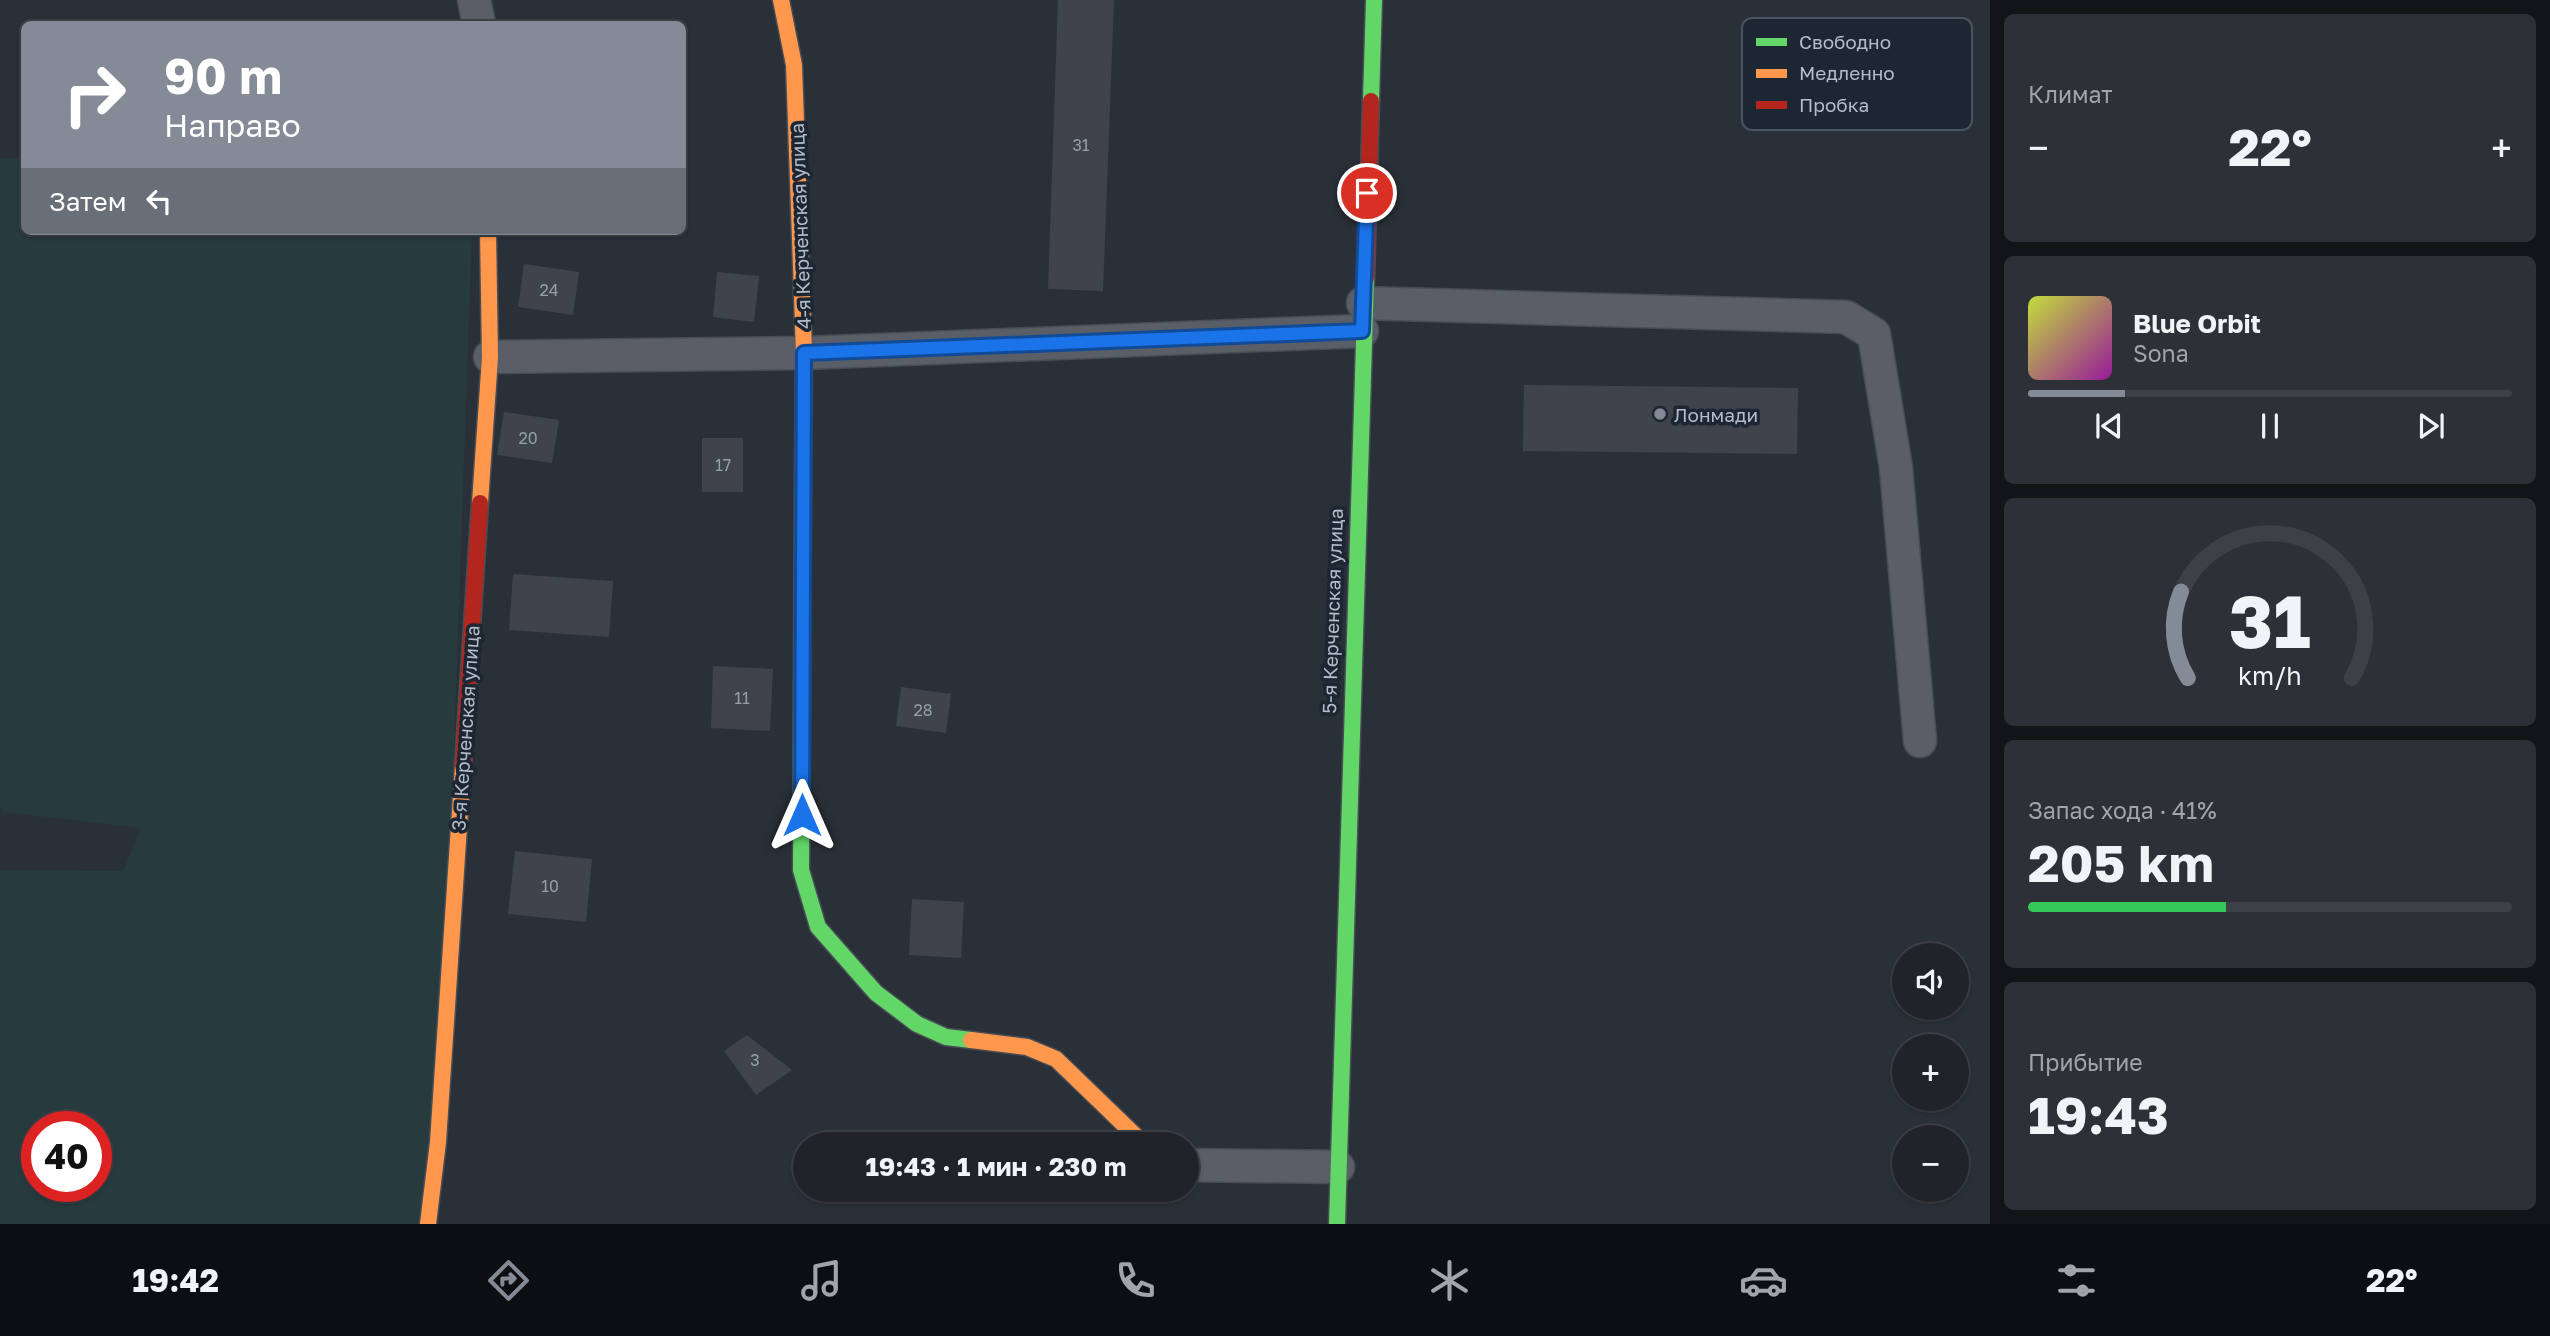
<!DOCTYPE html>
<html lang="ru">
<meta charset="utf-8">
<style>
body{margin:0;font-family:"Golos Text",sans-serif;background:#2d3036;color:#f1f3f6;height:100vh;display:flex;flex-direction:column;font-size:26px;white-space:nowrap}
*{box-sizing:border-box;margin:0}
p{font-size:23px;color:#a2a4a8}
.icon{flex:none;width:38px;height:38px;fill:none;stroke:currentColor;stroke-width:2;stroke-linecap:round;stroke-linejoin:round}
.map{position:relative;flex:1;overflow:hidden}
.side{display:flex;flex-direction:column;gap:14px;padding:14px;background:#121417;width:560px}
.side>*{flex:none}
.banner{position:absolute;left:21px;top:21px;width:665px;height:214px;border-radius:10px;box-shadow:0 2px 5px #0004,0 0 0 2px #3d4147;background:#848b96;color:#fff;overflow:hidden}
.tools{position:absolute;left:1892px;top:943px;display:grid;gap:14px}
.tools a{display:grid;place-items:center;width:77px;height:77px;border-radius:50%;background:#20242a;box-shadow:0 2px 5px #0004,0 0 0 2px #3d4147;font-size:35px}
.speed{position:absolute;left:21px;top:1111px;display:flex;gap:14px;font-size:35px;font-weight:700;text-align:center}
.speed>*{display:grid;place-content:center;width:91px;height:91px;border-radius:50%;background:#20242a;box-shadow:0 2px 5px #0004,0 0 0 2px #3d4147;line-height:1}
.speed .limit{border:10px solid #d22;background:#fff;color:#111}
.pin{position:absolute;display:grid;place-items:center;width:60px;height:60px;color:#fff;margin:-30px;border:4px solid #fff;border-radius:50%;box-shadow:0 2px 7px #0007}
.me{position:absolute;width:77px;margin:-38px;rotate:0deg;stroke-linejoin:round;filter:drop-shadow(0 0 5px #0008)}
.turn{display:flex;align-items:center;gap:24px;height:147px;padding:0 28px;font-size:32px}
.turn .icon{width:91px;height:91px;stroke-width:2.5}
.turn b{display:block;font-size:49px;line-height:60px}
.then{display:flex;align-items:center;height:66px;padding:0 28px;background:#0003;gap:14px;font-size:26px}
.big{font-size:52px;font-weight:700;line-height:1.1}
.side .tile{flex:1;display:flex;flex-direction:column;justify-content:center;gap:10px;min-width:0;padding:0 24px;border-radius:10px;background:#2d3036}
.side .dial{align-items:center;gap:0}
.dial svg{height:182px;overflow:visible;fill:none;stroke:#3d4147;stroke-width:7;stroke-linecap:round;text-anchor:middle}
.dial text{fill:#f1f3f6;stroke:none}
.song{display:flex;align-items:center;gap:21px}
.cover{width:84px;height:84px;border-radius:10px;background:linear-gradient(135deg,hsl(70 70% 55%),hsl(300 70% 35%))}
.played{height:7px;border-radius:4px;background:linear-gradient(90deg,#848b96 20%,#3d4147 20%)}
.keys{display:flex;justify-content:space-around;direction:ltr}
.heat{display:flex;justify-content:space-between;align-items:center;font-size:38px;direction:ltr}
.charge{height:10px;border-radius:5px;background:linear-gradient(90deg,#34c759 41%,#3d4147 0)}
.trip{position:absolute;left:793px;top:1132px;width:406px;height:70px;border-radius:35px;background:#20242a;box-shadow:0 2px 5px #0004,0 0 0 2px #3d4147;font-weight:700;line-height:70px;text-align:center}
.tabs{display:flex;height:112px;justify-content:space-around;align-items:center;background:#0d0e11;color:#a2a4a8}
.tabs .icon{width:49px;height:49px}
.tabs .current{color:#848b96}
.tabs b{font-size:32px;color:#f1f3f6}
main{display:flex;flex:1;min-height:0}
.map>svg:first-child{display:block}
.green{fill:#273a3e;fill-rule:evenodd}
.building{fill:#3f444c}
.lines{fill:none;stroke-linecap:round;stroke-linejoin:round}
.street-casing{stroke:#484c55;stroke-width:35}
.fast-casing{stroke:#484c55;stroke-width:19}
.slow-casing{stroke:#484c55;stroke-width:19}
.jam-casing{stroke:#484c55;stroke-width:19}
.street{stroke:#5a5e66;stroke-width:32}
.fast{stroke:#63d668;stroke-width:16}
.slow{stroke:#ff974d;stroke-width:16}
.jam{stroke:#b3261e;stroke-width:16}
.route-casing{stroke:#114b97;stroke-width:18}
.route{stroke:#1a73e8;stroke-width:12}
.poi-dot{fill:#848b96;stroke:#1d2633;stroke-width:2.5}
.labels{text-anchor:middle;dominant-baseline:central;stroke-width:7;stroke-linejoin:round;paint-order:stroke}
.number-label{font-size:16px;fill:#979eaa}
.street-label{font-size:19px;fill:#b4bcc9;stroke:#1d2633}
.poi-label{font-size:19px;fill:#b4bcc9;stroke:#1d2633;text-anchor:start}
.key{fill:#1d2633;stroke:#4a5360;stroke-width:2}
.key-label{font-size:19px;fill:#b4bcc9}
</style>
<main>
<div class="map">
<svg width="1990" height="1224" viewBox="0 0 1990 1224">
<rect width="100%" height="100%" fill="#2a3038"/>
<path class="green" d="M0 158H24V231H472L439 1181 424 1224H0V870L123 871 141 828 4 812 0 807ZM37 1127H96V1186H37Z"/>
<path class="building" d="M1058 0H1114L1103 291 1048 289Z
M524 264 579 272 573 315 518 307Z
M717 272 759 276 754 322 713 317Z
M1524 385 1798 388 1797 454 1523 451Z
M504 412 559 420 552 463 497 455Z
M702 438H743V492H702Z
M513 574 613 581 609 637 509 630Z
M713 666 773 669 770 731 711 728Z
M901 687 951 694 946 733 896 726Z
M515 851 592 859 586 922 508 914Z
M912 899 964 902 961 958 909 955Z
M747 1035 792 1070 756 1095 724 1051Z"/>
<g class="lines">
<defs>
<path id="street" d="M474 0 479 24
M1363 303 1846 317 1874 334 1896 468 1920 741
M490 357 804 353 1362 331
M1186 1165 1338 1167"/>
<path id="fast" d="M1371 101 1374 0
M803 475 801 870 818 927 876 993 917 1024 946 1037 971 1040
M1337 1224 1366 278"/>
<path id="slow" d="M781 0 794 65 804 353 803 475
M480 503 490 357 488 231
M971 1040 1027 1047 1056 1059 1144 1144
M428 1224 438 1142 463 766"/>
<path id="jam" d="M1366 278 1371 101
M463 766 480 503"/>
</defs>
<use href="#street" class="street-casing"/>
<use href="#fast" class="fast-casing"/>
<use href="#slow" class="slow-casing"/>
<use href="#jam" class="jam-casing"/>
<use href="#street" class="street"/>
<use href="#fast" class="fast"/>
<use href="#slow" class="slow"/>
<use href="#jam" class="jam"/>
</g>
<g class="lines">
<defs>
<path id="route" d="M802 815 804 353 1362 331 1367 193"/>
</defs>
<use href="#route" class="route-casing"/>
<use href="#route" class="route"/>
</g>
<circle class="poi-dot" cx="1660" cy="414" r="7"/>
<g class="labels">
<g class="number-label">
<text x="1081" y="145">31</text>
<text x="549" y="290">24</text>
<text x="528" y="438">20</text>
<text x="723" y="465">17</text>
<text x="742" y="698">11</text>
<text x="923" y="710">28</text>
<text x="550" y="886">10</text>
<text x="755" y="1060">3</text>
</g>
<g class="street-label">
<text transform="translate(800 226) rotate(-92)">4-я Керченская улица</text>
<text transform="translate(1332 611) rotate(-88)">5-я Керченская улица</text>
<text transform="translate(465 728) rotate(-86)">3-я Керченская улица</text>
</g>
<g class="poi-label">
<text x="1674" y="414">Лонмади</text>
</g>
</g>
<rect x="1742" y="18" width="230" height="112" rx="10" class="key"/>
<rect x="1756" y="38" width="31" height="8" fill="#63d668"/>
<rect x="1756" y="69" width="31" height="9" fill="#ff974d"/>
<rect x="1756" y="101" width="31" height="8" fill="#b3261e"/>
<g class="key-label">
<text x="1799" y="49">Свободно</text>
<text x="1799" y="80">Медленно</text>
<text x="1799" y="112">Пробка</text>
</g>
</svg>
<div class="tools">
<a><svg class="icon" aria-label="sound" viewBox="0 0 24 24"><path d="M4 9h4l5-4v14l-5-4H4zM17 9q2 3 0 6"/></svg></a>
<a>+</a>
<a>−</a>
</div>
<div class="speed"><div class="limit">40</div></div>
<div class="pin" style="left:1367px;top:193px;background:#d93025"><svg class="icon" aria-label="arrive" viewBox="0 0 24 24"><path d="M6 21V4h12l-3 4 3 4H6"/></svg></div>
<svg class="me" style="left:802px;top:815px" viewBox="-20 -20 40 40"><path d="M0-17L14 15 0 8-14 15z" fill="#1a73e8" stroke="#fff" stroke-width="4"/></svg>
<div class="trip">19:43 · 1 мин · 230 m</div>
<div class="banner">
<div class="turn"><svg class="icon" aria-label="right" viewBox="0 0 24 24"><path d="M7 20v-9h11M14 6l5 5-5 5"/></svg><div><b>90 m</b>Направо</div></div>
<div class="then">Затем<svg class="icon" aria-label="left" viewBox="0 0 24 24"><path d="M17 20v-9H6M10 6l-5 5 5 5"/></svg></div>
</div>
</div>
<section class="side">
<div class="tile"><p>Климат</p>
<div class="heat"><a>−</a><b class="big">22°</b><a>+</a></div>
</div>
<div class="tile">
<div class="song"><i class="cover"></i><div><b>Blue Orbit</b><p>Sona</p></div></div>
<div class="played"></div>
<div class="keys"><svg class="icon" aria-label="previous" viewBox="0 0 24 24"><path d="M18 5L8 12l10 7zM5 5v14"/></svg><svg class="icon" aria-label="pause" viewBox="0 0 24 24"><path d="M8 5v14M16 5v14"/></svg><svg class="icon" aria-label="next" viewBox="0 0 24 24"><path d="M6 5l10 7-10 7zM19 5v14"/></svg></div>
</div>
<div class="tile dial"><svg viewBox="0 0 100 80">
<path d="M14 69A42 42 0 1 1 86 69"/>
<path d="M14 69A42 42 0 0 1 11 31" stroke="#848b96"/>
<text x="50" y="56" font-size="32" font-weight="700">31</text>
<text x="50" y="72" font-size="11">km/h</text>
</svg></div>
<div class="tile"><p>Запас хода · 41%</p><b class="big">205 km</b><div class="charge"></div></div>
<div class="tile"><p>Прибытие</p><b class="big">19:43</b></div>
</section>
</main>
<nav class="tabs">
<b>19:42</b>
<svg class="icon current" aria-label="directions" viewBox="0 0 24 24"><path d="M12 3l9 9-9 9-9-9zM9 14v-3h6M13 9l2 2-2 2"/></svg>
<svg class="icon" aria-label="music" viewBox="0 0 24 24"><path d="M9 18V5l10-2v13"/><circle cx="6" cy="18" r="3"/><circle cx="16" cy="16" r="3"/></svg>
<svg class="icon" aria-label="phone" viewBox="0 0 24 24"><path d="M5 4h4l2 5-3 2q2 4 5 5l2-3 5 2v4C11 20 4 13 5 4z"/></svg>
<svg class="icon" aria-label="climate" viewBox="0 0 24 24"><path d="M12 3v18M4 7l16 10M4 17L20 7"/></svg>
<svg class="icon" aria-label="car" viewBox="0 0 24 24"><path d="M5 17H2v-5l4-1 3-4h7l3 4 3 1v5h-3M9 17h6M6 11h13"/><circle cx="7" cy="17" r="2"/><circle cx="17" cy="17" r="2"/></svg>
<svg class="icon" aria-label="filters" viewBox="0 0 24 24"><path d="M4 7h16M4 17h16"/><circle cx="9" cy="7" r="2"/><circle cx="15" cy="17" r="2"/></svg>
<b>22°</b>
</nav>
